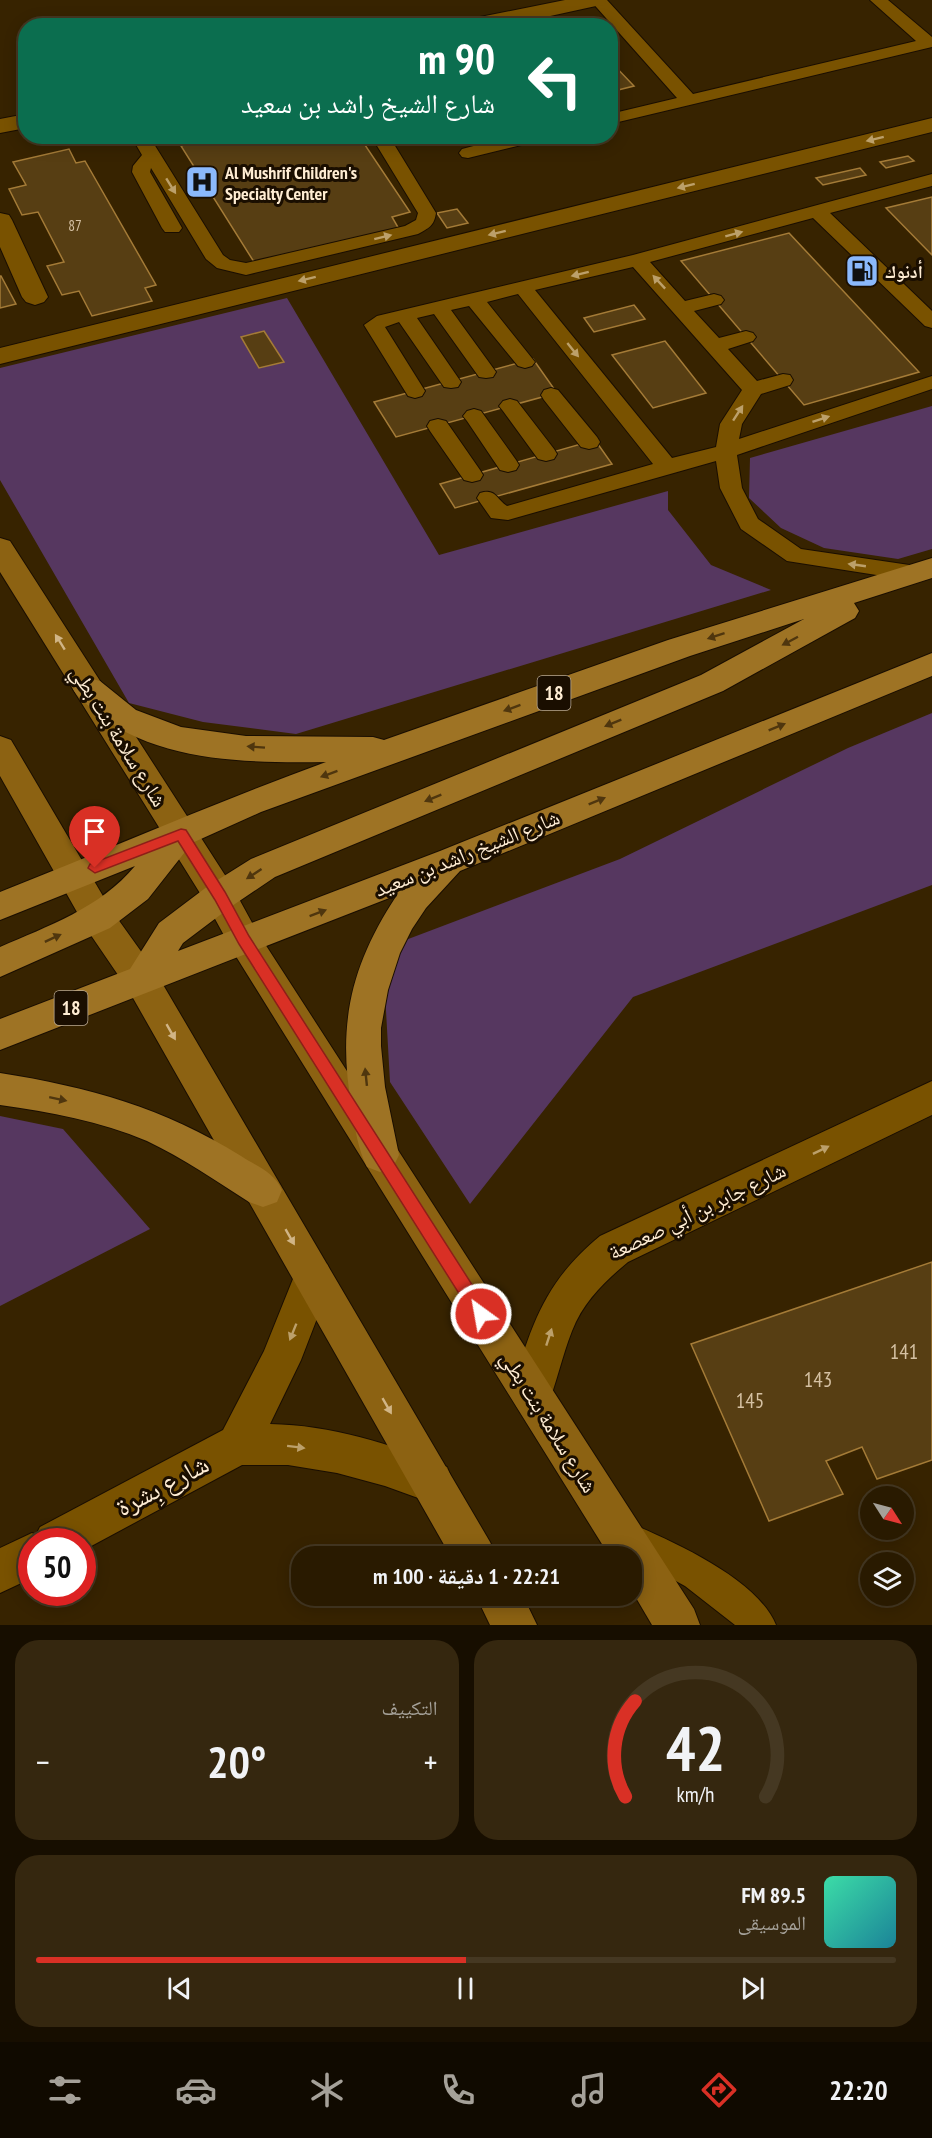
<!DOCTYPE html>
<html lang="ar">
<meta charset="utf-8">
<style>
body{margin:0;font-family:"PT Sans Narrow","Noto Naskh Arabic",sans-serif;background:#35270f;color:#f1f3f6;direction:rtl;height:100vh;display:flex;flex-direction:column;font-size:22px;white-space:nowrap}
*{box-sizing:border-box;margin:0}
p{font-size:20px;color:#a5a199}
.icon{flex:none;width:33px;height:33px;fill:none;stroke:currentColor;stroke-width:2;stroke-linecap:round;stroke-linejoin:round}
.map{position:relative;height:1625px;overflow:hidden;direction:ltr}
.drawer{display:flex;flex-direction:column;gap:15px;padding:15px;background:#170e00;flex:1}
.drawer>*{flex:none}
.top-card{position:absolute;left:18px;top:18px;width:600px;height:126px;border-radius:24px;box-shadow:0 3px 15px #0003,0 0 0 2px #453822;direction:rtl;background:#0b6e4f;color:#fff;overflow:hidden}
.needle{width:39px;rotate:126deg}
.tools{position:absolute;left:860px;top:1486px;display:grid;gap:12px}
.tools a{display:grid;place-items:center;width:54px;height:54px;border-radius:50%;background:#291a00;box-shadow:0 3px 15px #0003,0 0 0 2px #453822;font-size:30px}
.speed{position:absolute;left:18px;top:1528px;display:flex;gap:12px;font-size:30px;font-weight:700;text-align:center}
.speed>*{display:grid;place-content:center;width:78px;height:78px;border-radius:50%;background:#291a00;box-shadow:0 3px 15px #0003,0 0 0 2px #453822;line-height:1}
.speed .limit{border:9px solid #d22;background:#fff;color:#111}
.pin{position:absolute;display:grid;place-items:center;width:51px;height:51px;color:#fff;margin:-62px -26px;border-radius:50% 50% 50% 0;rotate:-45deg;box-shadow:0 0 6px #0007}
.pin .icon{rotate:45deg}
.me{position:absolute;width:66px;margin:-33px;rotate:328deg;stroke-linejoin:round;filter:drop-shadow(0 0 4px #0008)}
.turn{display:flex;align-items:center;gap:21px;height:126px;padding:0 24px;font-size:27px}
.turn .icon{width:78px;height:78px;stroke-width:2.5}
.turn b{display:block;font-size:42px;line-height:51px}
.big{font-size:45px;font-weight:700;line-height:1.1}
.drawer .tile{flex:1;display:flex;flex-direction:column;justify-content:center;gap:9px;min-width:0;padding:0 21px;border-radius:24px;background:#35270f}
.drawer .dial{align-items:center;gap:0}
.dial svg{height:156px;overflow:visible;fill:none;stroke:#453822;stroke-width:7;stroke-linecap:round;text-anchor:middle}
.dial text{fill:#f1f3f6;stroke:none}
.song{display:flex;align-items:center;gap:18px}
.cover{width:72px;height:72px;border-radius:9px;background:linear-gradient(135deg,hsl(160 70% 55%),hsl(190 70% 35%))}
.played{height:6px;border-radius:3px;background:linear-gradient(90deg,#d93025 50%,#453822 50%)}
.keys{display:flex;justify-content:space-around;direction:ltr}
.heat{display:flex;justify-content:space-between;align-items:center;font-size:33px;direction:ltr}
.drawer .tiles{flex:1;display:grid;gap:15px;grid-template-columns:1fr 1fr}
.tile:last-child{grid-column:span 2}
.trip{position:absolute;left:291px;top:1546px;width:351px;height:60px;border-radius:24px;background:#291a00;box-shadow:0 3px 15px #0003,0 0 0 2px #453822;font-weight:700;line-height:60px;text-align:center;direction:rtl}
.tab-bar{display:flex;height:96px;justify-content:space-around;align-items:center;background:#100a00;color:#a5a199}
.tab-bar .icon{width:42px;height:42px}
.tab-bar .current{color:#d93025}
.tab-bar b{font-size:27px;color:#f1f3f6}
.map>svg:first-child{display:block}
.green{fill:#563760}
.building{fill:#573e13;stroke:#a47b37;stroke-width:1.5}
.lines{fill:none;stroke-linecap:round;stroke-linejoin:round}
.service-casing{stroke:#1a0e00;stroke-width:2}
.minor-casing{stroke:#1a0e00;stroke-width:2}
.secondary-casing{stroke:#1a0e00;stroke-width:2}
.primary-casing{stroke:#1a0e00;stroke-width:2}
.service{fill:#795200;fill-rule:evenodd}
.minor{fill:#795200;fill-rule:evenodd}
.secondary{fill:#8c6212;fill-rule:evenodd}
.primary{fill:#9e7324;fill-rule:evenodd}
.oneway{fill:#bca06a}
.oneway2{fill:#4f360e}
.oneway3{fill:#d1b586}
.route{fill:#d93025;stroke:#8d1f18;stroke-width:1.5}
.labels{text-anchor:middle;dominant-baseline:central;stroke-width:6;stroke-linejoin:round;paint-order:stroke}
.far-number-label{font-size:15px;fill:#d5c1a3}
.far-poi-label{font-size:18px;font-weight:bold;fill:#ffedd3;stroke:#1a0e00;text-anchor:start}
.shield{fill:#1a0e00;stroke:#baaa94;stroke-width:1.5}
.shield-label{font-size:20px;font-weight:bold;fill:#ffedd3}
.street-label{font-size:21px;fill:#ffedd3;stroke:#1a0e00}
.near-number-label{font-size:21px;fill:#d5c1a3}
.near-street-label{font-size:26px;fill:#ffedd3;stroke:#1a0e00}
</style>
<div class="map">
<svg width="932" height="1625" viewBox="0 0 932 1625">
<rect width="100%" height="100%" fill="#372300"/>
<path class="green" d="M287 298 439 555 668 491V510L711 565 771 590 296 734 203 722 129 703 0 480V368Z
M932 406V549L898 559 824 548 781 528 749 498 750 458Z
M932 713V885L633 997 470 1204 390 1082 384 975 403 941 620 859 848 748Z
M0 1116 63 1129 150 1229 0 1306Z"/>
<path class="building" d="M610 61 634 86 610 92Z
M212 136H359L410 212 392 217 399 229 254 262 181 146Z
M69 149 76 163 85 161 156 285 145 288 152 301 92 316 79 291 62 295 47 266 64 262 38 212 22 215 9 189 26 185 13 162Z
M908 156 914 161 886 168 880 162Z
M860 168 866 175 823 185 816 178Z
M932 197V255L886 208Z
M457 209 468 223 447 228 437 213Z
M789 233 919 372 804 405 681 261Z
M0 276H1L16 304 0 308Z
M634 305 645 319 594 332 584 318Z
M264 331 284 362 259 368 241 337Z
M665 341 706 393 653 408 612 355Z
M533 359 557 393 396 437 374 402Z
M595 440 612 464 455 508 440 484Z
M932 1262V1460L877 1479 862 1447 826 1461 843 1494 769 1521 691 1344Z"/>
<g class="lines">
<defs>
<path id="service" d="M590 0H607L693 94 916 41 870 0H888L932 37V47L610 124V114L677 98Z
M131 136H149L223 255 230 260 246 263 405 226 416 220 418 213 371 136H389L436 213C434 226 429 228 418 234L246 275 217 268 206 259 151 168 150 172 182 228 179 232H165L162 228 132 172 133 166 142 155Z
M512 136H545L542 140 468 158 462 157 459 153 462 149Z
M932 174V186L830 213 932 311V328L925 326 813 218 650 262 685 301 714 294 721 296 724 300 721 304 694 311 719 338 746 331 753 333 756 337 753 341 728 349 757 381 783 374 790 375 793 380 790 385 761 394 742 424 739 439 932 376V389L737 455 742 488 758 519 801 549 923 567 926 573 923 579 915 581 787 561 741 529 720 488 716 461 508 520 491 518 477 498 480 493C496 488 496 499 507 506L653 464 518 294 487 302 535 362 532 366 525 368 518 366 469 306 451 310 496 372 493 377 486 378 479 377 434 314 417 318 461 382 458 387 451 388 444 387 399 322 385 327 425 391 422 396 415 398 408 396 364 325 377 316 633 255ZM633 267 742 390 720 424 716 447 672 458 535 290Z
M551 388 558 390 597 437 600 442 597 447 589 449 581 447 544 400 541 395 544 390Z
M510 399 517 401 554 449 557 454 554 459 546 461 538 459 503 411 499 406 503 401Z
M474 409 481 411 516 460 519 465 516 470 508 472 500 470 467 421 463 416 467 411Z
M438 419 446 421 480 470 483 475 480 480 472 482 464 480 430 431 427 426 430 421Z
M625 1521C670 1540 757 1578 776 1625H735L685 1586 632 1557 613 1550 608 1538 613 1526Z"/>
<path id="minor" d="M565 0H607L604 5 596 6 504 26H459L462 21 470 19Z
M26 114V128L0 133V119Z
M932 118V132L0 364V348Z
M0 213 9 215 12 220 48 297 44 302 35 305 26 302 22 297 0 247Z
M932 1081V1115L628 1262C605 1281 583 1302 572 1331 562 1356 557 1382 547 1407L532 1413 517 1407 511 1393C531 1326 544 1282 600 1236Z
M313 1259 327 1264 333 1277 301 1360 270 1424C331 1425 391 1444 447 1467L453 1482 447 1497 432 1503 385 1486 337 1473 288 1465H242L82 1551V1542H32V1578L0 1593V1548L32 1533 36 1535 40 1527 223 1430 264 1351 299 1264Z"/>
<path id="secondary" d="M0 538 10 541 232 886 256 930 694 1609 700 1625H652L632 1591V1557H610L232 950 208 906 0 572Z
M0 736 11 740 110 908 155 971 490 1542 497 1557H451L129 991 86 928 0 776Z
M476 1596H523L537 1625H490Z"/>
<path id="primary" d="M932 558V578L854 603 859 611 855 618 723 691 275 877 232 906 183 943 178 951 440 851 932 653V676L460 871 426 908 412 929 400 953 388 990 381 1028V1046L385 1087 399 1155 393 1167 380 1172 367 1167C358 1149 355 1129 352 1109 337 1026 350 966 397 895L0 1050V1019L130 969 159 923 208 886 251 859 701 675 804 619 690 656 261 812 192 843 148 899 110 928 0 977V947C48 926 100 908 135 866L0 920V892C109 849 216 802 326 762 249 763 153 763 92 709 85 702 78 698 73 689L78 681 89 678 100 681 136 710 181 727 246 736 373 737 384 740 668 640Z
M0 1073C89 1087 164 1108 241 1156 258 1167 274 1172 282 1190L277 1202 263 1207 249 1202C216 1181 183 1158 147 1141 100 1121 50 1112 0 1105Z"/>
</defs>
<use href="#service" class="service-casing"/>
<use href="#minor" class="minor-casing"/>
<use href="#secondary" class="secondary-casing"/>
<use href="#primary" class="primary-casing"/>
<use href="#service" class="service"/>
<use href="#minor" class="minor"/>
<use href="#secondary" class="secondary"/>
<use href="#primary" class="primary"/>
</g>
<defs><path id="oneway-solid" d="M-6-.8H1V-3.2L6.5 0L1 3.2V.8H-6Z" transform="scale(1.5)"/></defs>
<g class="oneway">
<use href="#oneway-solid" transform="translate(875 139) rotate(166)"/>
<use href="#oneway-solid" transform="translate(171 186) rotate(58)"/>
<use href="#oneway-solid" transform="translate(686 186) rotate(166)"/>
<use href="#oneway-solid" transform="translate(497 233) rotate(166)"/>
<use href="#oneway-solid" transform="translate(734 234) rotate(-15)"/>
<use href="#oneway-solid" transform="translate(383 237) rotate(-14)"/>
<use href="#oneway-solid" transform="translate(580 274) rotate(166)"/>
<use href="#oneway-solid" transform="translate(307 279) rotate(166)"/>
<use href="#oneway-solid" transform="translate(659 282) rotate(-133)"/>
<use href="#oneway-solid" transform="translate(573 350) rotate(51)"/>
<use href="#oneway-solid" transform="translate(738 413) rotate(-57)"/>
<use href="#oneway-solid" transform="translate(821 419) rotate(-18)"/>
<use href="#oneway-solid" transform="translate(857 565) rotate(-172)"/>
<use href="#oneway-solid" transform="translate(821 1150) rotate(-26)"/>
<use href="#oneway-solid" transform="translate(293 1332) rotate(112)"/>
<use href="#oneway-solid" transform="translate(549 1337) rotate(-72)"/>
<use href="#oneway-solid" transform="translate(296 1447) rotate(7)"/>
</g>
<g class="oneway2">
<use href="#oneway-solid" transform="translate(716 636) rotate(162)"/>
<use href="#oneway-solid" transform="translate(790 641) rotate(152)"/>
<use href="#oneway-solid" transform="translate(512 708) rotate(160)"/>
<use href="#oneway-solid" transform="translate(613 723) rotate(158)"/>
<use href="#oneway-solid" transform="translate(777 727) rotate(-22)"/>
<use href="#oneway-solid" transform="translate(256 747) rotate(-176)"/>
<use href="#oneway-solid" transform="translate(329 774) rotate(160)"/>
<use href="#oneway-solid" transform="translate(433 798) rotate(158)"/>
<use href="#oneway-solid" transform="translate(597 801) rotate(-22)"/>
<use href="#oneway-solid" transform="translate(254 874) rotate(147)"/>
<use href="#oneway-solid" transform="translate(318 913) rotate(-21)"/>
<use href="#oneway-solid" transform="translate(53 938) rotate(-25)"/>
<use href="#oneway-solid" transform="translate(366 1077) rotate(-96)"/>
<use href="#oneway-solid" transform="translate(58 1099) rotate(12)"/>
</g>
<g class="oneway3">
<use href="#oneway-solid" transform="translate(60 642) rotate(-122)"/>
<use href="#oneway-solid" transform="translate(171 1032) rotate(60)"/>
<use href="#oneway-solid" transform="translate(290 1237) rotate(60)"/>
<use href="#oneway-solid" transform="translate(387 1406) rotate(60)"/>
</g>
<path class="route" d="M181 829 186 830 225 892 249 936 487 1308 490 1314 487 1319 481 1322 475 1319 239 944 215 900 178 841 95 873 88 868 90 864Z"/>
<defs>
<symbol id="hospital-square" viewBox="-11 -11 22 22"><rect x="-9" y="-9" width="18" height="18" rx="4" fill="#8bb9fc" stroke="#1a0e00"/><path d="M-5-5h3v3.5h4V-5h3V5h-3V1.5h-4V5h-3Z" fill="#111"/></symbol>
<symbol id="fuel-square" viewBox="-11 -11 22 22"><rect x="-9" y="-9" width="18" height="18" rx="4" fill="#8bb9fc" stroke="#1a0e00"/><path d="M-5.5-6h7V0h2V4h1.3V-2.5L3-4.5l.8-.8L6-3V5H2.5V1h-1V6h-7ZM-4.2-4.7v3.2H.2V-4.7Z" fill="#111"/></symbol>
</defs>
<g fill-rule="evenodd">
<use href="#hospital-square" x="183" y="163" width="38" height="38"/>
<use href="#fuel-square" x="843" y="252" width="38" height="38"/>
</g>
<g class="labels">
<g class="far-number-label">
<text x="75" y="225">87</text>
</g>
<g class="far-poi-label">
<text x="225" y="172">Al Mushrif Children's<tspan x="225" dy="21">Specialty Center</tspan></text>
<text x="885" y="271">أدنوك</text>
</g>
<g class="shield">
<rect x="537.5" y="676" width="33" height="34" rx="4.5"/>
<rect x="54.5" y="991" width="33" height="34" rx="4.5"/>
</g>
<g class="shield-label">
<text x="554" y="693">18</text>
<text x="71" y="1008">18</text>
</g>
<g class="street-label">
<text transform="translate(119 736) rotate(58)">شارع سلامة بنت بطي</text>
<text transform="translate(467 853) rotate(-22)">شارع الشيخ راشد بن سعيد</text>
<text transform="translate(697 1211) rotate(-26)">شارع جابر بن أبي صعصعة</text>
<text transform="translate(549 1422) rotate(58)">شارع سلامة بنت بطي</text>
</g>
<g class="near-number-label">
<text x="904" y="1351">141</text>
<text x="818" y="1379">143</text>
<text x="750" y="1400">145</text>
</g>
<g class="near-street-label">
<text transform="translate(162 1485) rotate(-28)">شارع بِشرة</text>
</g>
</g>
</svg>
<div class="tools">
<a><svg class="needle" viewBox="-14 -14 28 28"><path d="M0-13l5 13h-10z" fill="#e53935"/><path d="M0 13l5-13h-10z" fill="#a5a199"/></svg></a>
<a><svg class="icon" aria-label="layers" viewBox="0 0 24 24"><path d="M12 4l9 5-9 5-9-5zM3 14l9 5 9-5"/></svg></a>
</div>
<div class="speed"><div class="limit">50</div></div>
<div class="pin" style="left:95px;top:868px;background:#d93025"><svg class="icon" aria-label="arrive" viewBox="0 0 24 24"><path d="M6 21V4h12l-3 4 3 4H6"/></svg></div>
<svg class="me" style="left:481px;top:1314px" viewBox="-20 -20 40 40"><circle r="17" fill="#d93025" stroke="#fff" stroke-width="3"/><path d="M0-11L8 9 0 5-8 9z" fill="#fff"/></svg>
<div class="trip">22:21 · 1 دقيقة · 100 m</div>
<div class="top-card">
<div class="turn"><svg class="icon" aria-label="left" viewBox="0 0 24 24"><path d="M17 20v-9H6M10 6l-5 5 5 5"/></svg><div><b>90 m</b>شارع الشيخ راشد بن سعيد</div></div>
</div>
</div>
<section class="drawer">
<div class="tiles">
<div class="tile dial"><svg viewBox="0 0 100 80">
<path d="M14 69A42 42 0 1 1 86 69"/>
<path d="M14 69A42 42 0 0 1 19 20" stroke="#d93025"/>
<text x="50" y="56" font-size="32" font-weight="700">42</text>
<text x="50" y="72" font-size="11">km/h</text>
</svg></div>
<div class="tile"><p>التكييف</p>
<div class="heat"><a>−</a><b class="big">20°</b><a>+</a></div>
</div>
<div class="tile">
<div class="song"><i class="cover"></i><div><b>89.5 FM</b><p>الموسيقى</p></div></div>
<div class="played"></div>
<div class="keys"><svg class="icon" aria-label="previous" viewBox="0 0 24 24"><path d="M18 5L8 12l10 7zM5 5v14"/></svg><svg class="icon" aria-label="pause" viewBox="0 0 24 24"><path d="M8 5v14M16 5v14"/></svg><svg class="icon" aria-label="next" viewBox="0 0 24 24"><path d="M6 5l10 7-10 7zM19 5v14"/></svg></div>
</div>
</div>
</section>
<nav class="tab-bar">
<b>22:20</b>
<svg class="icon current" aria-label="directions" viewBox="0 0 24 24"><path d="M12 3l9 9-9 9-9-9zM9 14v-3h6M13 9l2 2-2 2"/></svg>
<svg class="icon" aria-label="music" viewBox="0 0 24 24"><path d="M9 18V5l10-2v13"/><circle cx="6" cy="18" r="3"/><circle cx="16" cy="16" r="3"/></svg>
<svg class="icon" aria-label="phone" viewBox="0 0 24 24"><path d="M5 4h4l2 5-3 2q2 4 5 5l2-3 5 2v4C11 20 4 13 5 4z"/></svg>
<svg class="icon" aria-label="climate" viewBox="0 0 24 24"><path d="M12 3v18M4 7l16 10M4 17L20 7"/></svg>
<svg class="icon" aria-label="car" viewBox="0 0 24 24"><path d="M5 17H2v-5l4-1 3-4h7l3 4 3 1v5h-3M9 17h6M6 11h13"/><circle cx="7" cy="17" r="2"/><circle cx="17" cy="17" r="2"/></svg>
<svg class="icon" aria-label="filters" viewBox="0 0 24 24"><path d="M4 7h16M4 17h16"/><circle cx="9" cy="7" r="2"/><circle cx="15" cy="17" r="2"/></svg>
</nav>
